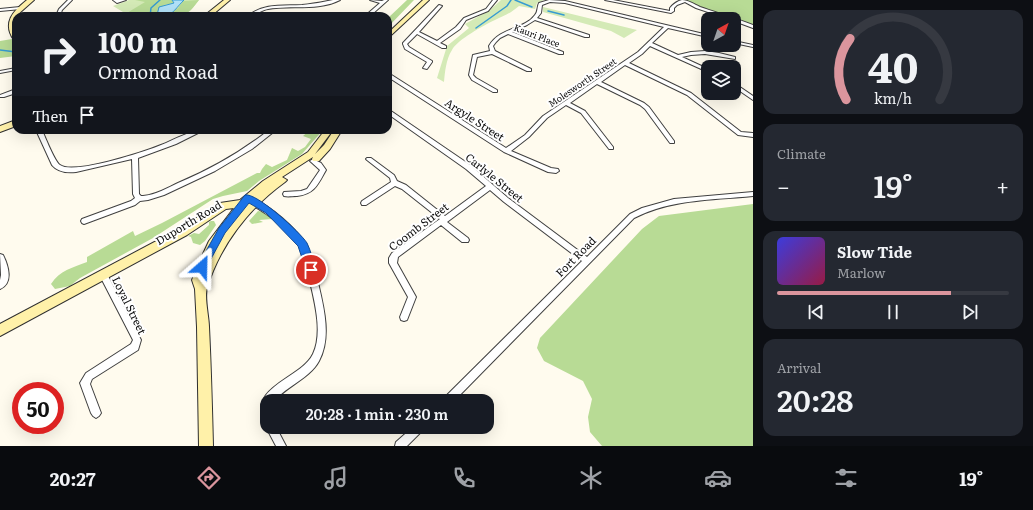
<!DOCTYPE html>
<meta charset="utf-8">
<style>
body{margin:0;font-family:Literata,serif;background:#242831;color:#f1f3f6;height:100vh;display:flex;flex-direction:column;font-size:15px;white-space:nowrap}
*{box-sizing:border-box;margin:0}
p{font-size:13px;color:#9ea1a6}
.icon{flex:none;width:22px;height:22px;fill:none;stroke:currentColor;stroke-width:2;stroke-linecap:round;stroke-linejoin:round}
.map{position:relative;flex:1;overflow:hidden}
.sheet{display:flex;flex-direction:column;gap:10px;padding:10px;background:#0d0f14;width:280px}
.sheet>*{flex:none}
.top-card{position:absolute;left:12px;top:12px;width:380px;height:122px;border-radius:12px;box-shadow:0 4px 16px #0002;background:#171b24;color:#f1f3f6;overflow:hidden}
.needle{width:26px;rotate:40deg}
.fabs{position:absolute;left:701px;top:12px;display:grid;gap:8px}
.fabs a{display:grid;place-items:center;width:40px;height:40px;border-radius:8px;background:#171b24;box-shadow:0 4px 16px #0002;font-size:20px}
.speed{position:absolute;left:12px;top:382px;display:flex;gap:8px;font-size:20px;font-weight:700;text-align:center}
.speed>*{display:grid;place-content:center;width:52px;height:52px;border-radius:50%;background:#171b24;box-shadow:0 4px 16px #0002;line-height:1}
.speed .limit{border:6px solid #d22;background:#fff;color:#111}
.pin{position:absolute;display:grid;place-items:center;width:34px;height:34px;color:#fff;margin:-17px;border:2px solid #fff;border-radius:50%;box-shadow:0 1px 4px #0007}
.me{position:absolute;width:44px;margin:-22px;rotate:25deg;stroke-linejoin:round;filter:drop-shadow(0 0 3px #0008)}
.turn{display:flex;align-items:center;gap:14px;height:84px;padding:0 20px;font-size:18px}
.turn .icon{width:52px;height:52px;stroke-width:2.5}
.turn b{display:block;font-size:28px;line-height:34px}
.then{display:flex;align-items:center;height:38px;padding:0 20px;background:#0003;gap:8px;font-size:15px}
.big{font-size:30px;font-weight:600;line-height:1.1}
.sheet .card{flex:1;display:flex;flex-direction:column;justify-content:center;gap:6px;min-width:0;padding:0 14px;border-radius:12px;background:#242831}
.sheet .dial{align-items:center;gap:0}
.dial svg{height:104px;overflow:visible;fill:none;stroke:#363941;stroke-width:7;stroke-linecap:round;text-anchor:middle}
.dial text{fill:#f1f3f6;stroke:none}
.song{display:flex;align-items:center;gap:12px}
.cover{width:48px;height:48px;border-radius:6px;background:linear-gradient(135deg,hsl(240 70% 55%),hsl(340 70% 35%))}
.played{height:4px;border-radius:2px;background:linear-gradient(90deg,#db959d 75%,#363941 75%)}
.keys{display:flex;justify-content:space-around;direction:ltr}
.heat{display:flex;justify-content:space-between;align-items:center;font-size:22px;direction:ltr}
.trip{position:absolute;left:260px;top:394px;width:234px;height:40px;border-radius:12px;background:#171b24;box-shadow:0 4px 16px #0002;font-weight:600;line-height:40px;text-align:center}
.menu{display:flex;height:64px;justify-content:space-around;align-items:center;background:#090b0e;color:#9ea1a6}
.menu .icon{width:28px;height:28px}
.menu .selected{color:#db959d}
.menu b{font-size:18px;color:#f1f3f6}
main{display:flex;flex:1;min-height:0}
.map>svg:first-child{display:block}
.green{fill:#d4eab6}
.forest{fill:#b8db95}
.water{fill:#b1e1f8;stroke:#369bd1}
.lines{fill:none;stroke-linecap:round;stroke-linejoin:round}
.stream{stroke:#369bd1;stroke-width:1.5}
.street-casing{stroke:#404040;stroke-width:2}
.secondary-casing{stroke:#2f2f2f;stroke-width:2}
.street{fill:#fff;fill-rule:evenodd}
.secondary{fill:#fff1a9;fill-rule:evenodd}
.route{fill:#1a73e8;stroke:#114b97}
.labels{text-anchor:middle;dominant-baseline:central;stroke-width:4;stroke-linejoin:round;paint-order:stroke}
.far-street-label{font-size:9px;fill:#0d0d0d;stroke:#fff}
.street-label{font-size:11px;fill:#0d0d0d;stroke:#fff}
</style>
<main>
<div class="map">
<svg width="753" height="446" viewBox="0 0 753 446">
<rect width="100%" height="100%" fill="#fffbee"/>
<path class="green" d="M129 0H199L191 10 183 16H115L123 12 113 6Z
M501 0H544L537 3 535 9 519 6C511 13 504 16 495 20 484 25 457 40 452 50 446 59 445 72 444 82L437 78 447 46 469 28 465 24 490 10Z
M543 7 637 30 624 38 611 31 543 12Z"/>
<path class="forest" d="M135 0H172L174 3 164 5 155 16H122L145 2Z
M199 0C187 16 185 16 166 16L178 8 183 1Z
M407 0H414L388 27V18Z
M686 0H753V25L707 10Z
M12 39 16 43V56L0 58V41Z
M310 130H323L302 154 259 181 247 191 223 196 213 199 153 238 80 278 70 286 55 289 51 284C60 270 72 268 87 262V257L133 231 135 236 162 223 257 173H260L262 169 266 164 272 167 287 160 292 148 298 151 305 147 311 139 303 136Z
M753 204V446H602L590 432 588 417 592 399 583 381 544 361 537 348 540 338 642 229 659 216Z
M258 211 263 212 272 219 259 220 263 222 252 224 249 221Z
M211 221H214L216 225 205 241 200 245 193 243 191 237 188 236 194 233 199 234 209 225V222Z"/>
<path class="water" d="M172 0H184C172 12 174 16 155 16L157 15 159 7 174 3Z"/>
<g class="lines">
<path class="stream" d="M515 0 532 7
M548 11 564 15
M150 16 151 8 160 0
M476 28 507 6 511 0
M0 50 16 52"/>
<defs>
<path id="street" d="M68 0H72L62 10 60 16H56L59 9Z
M113 0H126L117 3Z
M333 0H340C319 11 291 5 268 9 261 10 255 16 248 16 263 3 284 6 302 5 313 4 323 2 333 0Z
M370 0 382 1 384 0H388L370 16H365L380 3Z
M493 0H497L488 11 466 20 460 29 440 43 446 46V48H442L417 34 407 44 409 47 432 61V62L427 69 423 68 427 62 405 49 403 44V43L439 5 442 6 419 32 437 41 456 27 464 18 486 9Z
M549 0 565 1 708 35V37L668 28 652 43 678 55 691 52 705 51 719 53 735 57V59L705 54 691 55 682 57 708 69V72L650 46 642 54 629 63 691 93 741 132 753 133V137L738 135 687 95 625 65 601 82 644 103 649 107 674 141V143H670L645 109 640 105 597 84 570 103 585 111 613 147V149H609L581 113 566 105 547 118 529 137 511 151 551 168 558 169 559 171 556 173 548 172 504 152 388 77V74H390L506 148 525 135 543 116 638 52 664 27 565 3 550 2 542 5 541 13 537 18 589 35V37H585L535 20 527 25 512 32 563 52V54H559L508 34 500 38 496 42 493 46 495 51 531 69V71H527L492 54 477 57 473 75 476 78 497 90V92H493L472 80 469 75 473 55 490 51 489 46C500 27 524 30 535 15 538 12 537 7 539 3Z
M605 0H613L670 11V8C673 4 678 1 682 0 688 0 694 4 700 7 717 13 735 18 753 25V28L734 21V19H729L696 8 685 2 677 5 674 8V11L671 13Z
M20 7H21V9L0 11V9Z
M318 15 322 16H317Z
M734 41 753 45V47L734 43Z
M16 68V70L0 73V71Z
M734 83 753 96V100L734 87Z
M16 89V93L4 97H0V95Z
M388 109 470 165 508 198 587 257 630 214 642 208 674 199 753 192V196C713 200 671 199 634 218L454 401H442L444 398 582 261 504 202 490 190 447 222 468 238 469 240 468 242H462L441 225 398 257 397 263 416 297 407 320 404 321 401 320 400 317 408 297 389 263V258L392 253 440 219 402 189 395 186 366 205H362L361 203 362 201 391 182 390 178 367 160 366 159 367 158H371L394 175 397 181 406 185 445 216 486 186 466 169 388 114Z
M36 130H42C45 137 55 162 60 165 73 175 144 152 161 145 174 140 190 130 204 130L176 144 138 158 139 194 141 196H143C156 195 167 188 178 183 211 169 241 152 269 130H276L252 149 215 171 164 195 148 200 140 201 135 205 84 224 82 223 81 221 82 219 131 201 135 198 133 194 132 159 76 172C67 173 58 172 52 165Z
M313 159 321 163 326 170C318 184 315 194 297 196 292 196 288 197 284 196L283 194 284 192 301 191 307 189 320 170 310 161Z
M254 200C271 206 295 228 305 243 311 252 313 264 316 274 322 301 333 335 319 361 310 378 287 386 274 401H267V424L264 422C248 386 301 379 313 354 324 331 313 296 308 273 306 264 305 254 300 246 290 230 268 214 252 205L251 203 252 201Z
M0 254 3 255C8 265 14 283 0 289V280L1 275Z
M103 271 106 272 141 340 138 350 92 379 90 384 101 413 99 416 96 418 93 416 91 413 80 383 86 373 131 344 133 340 99 274 100 272Z
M267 425V427H276L286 446H276L266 427Z
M413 427H425L423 430 407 446H395L396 442Z"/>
<path id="secondary" d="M27 0H34L16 16 14 28 16 41 14 40C2 23 13 11 27 0Z
M224 0H230L211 16H204Z
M423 0H429L388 38V33Z
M16 120V126L0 132V126Z
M325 130H333L315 154 324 145 334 130H342L330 149 319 161H313L312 159 313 157 282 177 287 180 285 182C249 208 220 245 207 288 204 297 209 317 209 327 211 367 212 406 213 446H199L197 327 195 289 192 280 197 267 209 241 234 208 226 209 187 235 0 336V324L179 229 220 203 240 200 263 181 308 152Z"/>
</defs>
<use href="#street" class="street-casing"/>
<use href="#secondary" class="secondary-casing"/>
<use href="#street" class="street"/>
<use href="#secondary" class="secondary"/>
</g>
<path class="route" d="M245 195C256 192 301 233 307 243 311 251 313 261 316 270L314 273 311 274 307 273 298 246 266 213 249 203 225 233 205 270 202 271 198 270 197 267 219 228Z"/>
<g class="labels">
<g class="far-street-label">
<text transform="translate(537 35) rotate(21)">Kauri Place</text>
<text transform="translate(582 82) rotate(-34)">Molesworth Street</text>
</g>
<g class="street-label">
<text transform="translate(475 119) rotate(33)">Argyle Street</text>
<text transform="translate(495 177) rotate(39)">Carlyle Street</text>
<text transform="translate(188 222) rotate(-31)">Duporth Road</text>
<text transform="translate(418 226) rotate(-37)">Coomb Street</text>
<text transform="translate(575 256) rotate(-45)">Fort Road</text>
<text transform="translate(130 305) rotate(64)">Loyal Street</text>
</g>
</g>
</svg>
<div class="fabs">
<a><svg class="needle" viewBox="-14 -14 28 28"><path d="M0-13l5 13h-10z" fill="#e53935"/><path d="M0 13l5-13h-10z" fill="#9ea1a6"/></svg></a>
<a><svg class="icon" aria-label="layers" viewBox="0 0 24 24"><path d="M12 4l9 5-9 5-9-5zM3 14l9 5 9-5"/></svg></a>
</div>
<div class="speed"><div class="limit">50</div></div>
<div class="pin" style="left:311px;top:270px;background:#d93025"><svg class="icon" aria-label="arrive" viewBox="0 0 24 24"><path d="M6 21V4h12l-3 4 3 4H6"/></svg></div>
<svg class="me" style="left:202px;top:267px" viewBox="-20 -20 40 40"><path d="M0-17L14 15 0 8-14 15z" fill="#1a73e8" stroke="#fff" stroke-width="4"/></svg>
<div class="trip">20:28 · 1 min · 230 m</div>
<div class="top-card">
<div class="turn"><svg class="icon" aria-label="right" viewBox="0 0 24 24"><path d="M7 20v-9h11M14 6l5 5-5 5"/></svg><div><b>100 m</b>Ormond Road</div></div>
<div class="then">Then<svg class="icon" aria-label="arrive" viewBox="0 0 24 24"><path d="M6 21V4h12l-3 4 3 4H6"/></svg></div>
</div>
</div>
<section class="sheet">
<div class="card dial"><svg viewBox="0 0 100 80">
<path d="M14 69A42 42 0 1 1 86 69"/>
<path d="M14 69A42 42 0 0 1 17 22" stroke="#db959d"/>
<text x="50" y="56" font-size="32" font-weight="700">40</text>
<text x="50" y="72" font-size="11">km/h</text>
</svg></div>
<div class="card"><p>Climate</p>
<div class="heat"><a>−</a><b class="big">19°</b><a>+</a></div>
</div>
<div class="card">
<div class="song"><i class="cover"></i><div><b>Slow Tide</b><p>Marlow</p></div></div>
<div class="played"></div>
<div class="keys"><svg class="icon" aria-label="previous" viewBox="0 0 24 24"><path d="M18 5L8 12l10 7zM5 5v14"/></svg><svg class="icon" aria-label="pause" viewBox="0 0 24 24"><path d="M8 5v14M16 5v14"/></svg><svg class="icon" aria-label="next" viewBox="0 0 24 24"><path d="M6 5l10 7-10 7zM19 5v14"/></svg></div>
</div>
<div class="card"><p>Arrival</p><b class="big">20:28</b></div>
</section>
</main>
<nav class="menu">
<b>20:27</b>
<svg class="icon selected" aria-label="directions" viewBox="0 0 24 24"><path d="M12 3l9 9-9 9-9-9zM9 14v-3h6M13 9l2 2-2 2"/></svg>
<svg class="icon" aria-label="music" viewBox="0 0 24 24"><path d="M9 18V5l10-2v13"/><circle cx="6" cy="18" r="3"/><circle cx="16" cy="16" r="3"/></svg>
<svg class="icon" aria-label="phone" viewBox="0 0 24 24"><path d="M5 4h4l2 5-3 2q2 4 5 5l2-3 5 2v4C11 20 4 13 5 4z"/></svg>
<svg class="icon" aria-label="climate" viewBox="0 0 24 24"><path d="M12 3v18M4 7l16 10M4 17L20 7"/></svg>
<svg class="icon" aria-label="car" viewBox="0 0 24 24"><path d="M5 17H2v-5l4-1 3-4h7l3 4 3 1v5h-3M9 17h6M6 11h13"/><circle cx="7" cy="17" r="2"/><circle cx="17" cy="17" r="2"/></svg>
<svg class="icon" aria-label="filters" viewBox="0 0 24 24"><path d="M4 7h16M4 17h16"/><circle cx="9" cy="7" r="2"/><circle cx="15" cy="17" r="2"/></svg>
<b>19°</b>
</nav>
